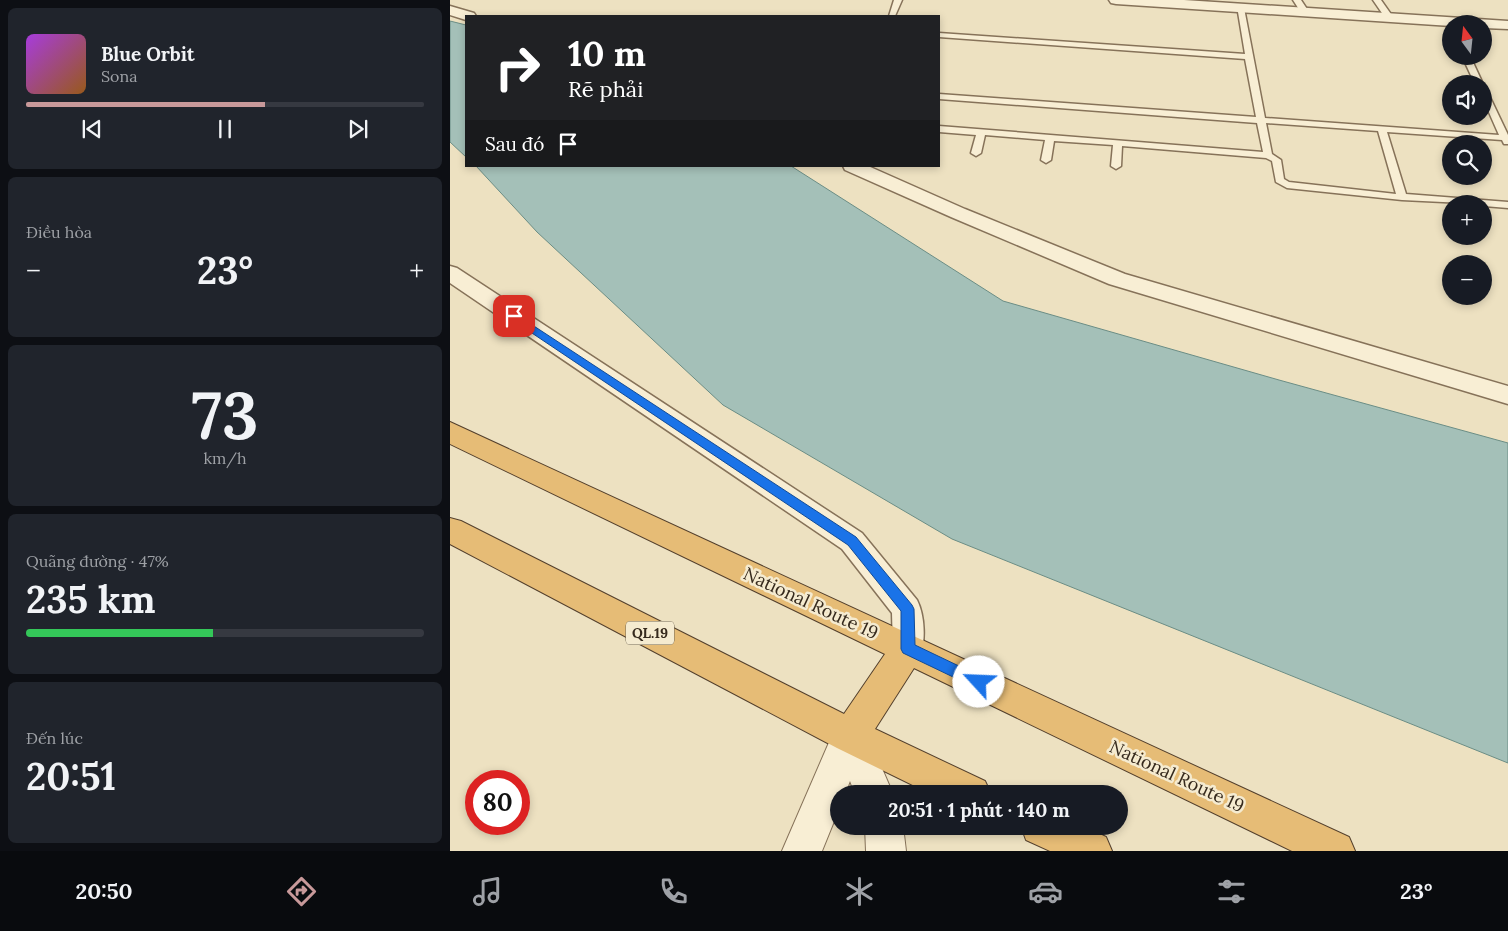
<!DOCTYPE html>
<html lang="vi">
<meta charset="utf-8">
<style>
body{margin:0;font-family:Lora,serif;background:#20242c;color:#f1f3f6;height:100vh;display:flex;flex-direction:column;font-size:19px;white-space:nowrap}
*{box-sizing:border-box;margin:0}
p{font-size:16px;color:#9ea1a6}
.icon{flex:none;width:28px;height:28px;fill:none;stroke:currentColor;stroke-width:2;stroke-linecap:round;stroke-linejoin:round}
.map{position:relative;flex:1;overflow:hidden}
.drawer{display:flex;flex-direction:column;gap:8px;padding:8px;background:#0d0f14;width:450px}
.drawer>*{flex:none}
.guide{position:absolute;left:15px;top:15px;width:475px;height:152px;border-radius:0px;box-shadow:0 2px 8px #0003;background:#202124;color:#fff;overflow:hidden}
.needle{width:32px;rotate:345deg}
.controls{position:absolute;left:992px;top:15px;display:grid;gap:10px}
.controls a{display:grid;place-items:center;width:50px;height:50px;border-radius:50%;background:#171b24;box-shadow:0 2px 8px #0003;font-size:25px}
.speed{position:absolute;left:15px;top:770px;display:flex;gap:10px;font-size:25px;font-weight:700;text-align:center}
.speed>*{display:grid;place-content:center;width:65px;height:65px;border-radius:50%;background:#171b24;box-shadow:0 2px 8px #0003;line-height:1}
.speed .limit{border:8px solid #d22;background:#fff;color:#111}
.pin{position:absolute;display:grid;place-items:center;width:42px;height:42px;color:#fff;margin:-21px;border-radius:10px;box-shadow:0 2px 8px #0006}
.me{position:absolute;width:55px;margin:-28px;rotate:295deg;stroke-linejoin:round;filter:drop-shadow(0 0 4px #0008)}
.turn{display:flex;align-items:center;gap:18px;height:105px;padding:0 20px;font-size:22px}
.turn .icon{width:65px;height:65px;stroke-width:2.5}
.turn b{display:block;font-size:35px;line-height:42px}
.then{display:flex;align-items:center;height:48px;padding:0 20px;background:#0003;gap:10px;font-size:19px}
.big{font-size:38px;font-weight:700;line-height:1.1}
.drawer .widget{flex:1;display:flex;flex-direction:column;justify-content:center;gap:8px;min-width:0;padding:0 18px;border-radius:8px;background:#20242c}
.drawer .dial{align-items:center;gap:0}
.dial b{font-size:65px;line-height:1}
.song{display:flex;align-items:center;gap:15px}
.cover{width:60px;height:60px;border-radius:8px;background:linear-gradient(135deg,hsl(280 70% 55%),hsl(30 70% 35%))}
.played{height:5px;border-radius:2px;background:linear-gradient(90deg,#c8999a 60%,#363941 60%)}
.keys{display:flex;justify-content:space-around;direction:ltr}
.heat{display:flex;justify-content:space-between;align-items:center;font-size:28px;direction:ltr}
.charge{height:8px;border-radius:4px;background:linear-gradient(90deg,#34c759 47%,#363941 0)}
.trip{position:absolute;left:380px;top:785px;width:298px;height:50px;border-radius:25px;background:#171b24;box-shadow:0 2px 8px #0003;font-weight:700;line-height:50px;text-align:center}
.menu{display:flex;height:80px;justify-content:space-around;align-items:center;background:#090b0e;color:#9ea1a6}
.menu .icon{width:35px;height:35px}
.menu .selected{color:#c8999a}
.menu b{font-size:22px;color:#f1f3f6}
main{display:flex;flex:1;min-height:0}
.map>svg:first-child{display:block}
.water{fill:#a4c0b8;stroke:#6b8d85}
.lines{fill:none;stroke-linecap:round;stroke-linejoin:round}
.service-casing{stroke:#867259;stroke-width:3}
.minor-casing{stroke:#867259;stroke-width:3}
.tertiary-casing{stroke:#867259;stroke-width:2}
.trunk-casing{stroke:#54402d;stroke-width:2}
.service{fill:#f8eed4;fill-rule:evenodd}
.minor{fill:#f8eed4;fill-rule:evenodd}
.tertiary{fill:#f8eed4;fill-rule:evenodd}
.trunk{fill:#e6bc76;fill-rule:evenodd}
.route{fill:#1a73e8;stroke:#114b97}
.labels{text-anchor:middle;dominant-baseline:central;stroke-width:5;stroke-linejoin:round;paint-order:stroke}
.shield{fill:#f5ebd0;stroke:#6f6453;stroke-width:1}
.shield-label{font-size:14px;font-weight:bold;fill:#362a1d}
.near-street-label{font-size:18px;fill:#362a1d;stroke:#f5ebd0}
</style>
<main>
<section class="drawer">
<div class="widget">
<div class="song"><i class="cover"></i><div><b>Blue Orbit</b><p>Sona</p></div></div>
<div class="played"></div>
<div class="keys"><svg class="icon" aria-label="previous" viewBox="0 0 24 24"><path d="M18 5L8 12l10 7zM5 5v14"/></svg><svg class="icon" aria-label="pause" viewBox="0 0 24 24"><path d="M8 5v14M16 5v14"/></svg><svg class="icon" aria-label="next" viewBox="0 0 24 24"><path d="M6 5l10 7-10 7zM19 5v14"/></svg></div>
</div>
<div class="widget"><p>Điều hòa</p>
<div class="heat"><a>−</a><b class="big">23°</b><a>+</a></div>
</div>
<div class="widget dial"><b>73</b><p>km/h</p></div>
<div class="widget"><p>Quãng đường · 47%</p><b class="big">235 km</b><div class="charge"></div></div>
<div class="widget"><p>Đến lúc</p><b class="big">20:51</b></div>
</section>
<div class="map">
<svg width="1058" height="851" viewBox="0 0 1058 851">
<rect width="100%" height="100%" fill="#ede1c1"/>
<path class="water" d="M0 21 16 25V157L0 142Z
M26 166H341L553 301 829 380 1058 443V763L502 539 273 405 87 232Z"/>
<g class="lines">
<defs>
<path id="service" d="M444 0H452L445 16H439Z
M843 0H851L859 12 858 14H852Z
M923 0H931L943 17 942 19H936Z
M787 6 794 8 815 118 1049 135 1034 101V91H1037L1058 135V144H1054L1052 140 937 132 956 194 1058 202V208L1034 206V204L952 200 837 188 826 182 822 161 816 158 672 146 671 166 666 169 661 166 663 145 604 141 601 160 596 163 591 160 595 140 535 135 531 153 526 156 521 153 526 135 489 132V126L813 152 807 123 489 99V94L806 117 795 59 489 37V33L795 54ZM816 123 928 131 946 194 839 182 834 179 831 160 822 154Z
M1012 56H1020L1033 84H1025Z"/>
<path id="minor" d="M659 0H734L1058 21V29L1034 28V24H1001V26L666 4 661 3Z
M0 6 24 13 26 16H16V20L0 15Z
M393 166H418L515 209 675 274 1058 386V404L659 284 501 217 395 170Z
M0 266 7 268 412 533 467 600C475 616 476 643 469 659L458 663 447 659 443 649 442 613 392 549 0 283Z"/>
<path id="tertiary" d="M400 719 413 724 443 794H405L400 781 395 794H389V809L372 851H332L387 724Z
M415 826H453L456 851H416Z"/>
<path id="trunk" d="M0 422 899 837 905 851H842L464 668 425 729 535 781 541 794H481L387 748 0 544V518L11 521 394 714 435 654 0 444Z
M571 826H633L656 837 662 851H600L576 840Z"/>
</defs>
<use href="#service" class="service-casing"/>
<use href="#minor" class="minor-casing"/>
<use href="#tertiary" class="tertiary-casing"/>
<use href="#trunk" class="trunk-casing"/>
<use href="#service" class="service"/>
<use href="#minor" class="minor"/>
<use href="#tertiary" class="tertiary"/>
<use href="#trunk" class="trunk"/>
</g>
<path class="route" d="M64 313 406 537 462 605 464 609 465 645 534 678 536 682 534 687 529 689 524 687 453 653 451 649V611L398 545 61 319V314Z"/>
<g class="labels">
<rect class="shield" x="176" y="621.5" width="48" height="23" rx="4"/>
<g class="shield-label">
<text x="200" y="633">QL.19</text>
</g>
<g class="near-street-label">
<text transform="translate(361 603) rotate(25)">National Route 19</text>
<text transform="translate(727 776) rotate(25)">National Route 19</text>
</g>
</g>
</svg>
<div class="controls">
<a><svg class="needle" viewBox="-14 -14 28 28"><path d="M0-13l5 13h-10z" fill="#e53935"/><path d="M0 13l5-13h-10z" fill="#9ea1a6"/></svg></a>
<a><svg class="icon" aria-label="sound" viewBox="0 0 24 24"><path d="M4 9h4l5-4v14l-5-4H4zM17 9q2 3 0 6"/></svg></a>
<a><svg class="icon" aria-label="search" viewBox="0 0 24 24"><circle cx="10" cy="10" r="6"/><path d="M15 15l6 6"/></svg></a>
<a>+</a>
<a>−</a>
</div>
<div class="speed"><div class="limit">80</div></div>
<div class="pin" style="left:64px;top:316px;background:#d93025"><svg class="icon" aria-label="arrive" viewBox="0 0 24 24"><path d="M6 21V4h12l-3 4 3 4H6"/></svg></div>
<svg class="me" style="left:529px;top:682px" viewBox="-20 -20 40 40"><circle r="19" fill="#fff"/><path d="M0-13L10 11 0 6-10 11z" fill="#1a73e8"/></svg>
<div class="trip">20:51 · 1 phút · 140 m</div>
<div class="guide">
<div class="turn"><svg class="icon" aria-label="right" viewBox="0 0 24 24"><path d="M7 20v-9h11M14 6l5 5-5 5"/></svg><div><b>10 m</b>Rẽ phải</div></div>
<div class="then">Sau đó<svg class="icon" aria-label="arrive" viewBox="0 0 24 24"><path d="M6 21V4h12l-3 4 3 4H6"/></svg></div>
</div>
</div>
</main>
<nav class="menu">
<b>20:50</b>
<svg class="icon selected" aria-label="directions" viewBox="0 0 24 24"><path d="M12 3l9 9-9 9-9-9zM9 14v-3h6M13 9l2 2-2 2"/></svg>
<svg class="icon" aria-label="music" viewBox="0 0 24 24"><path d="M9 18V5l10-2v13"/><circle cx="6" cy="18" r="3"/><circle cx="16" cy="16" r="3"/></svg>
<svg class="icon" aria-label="phone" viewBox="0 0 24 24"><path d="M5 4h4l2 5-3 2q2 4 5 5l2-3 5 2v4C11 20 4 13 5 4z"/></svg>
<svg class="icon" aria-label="climate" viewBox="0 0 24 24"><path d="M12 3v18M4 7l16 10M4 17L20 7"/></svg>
<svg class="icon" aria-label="car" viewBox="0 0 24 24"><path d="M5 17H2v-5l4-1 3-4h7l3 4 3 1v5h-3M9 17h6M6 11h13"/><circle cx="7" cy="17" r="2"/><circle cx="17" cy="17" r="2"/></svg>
<svg class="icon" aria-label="filters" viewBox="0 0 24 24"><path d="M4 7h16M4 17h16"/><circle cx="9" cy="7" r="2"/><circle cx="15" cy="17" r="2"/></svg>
<b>23°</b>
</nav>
